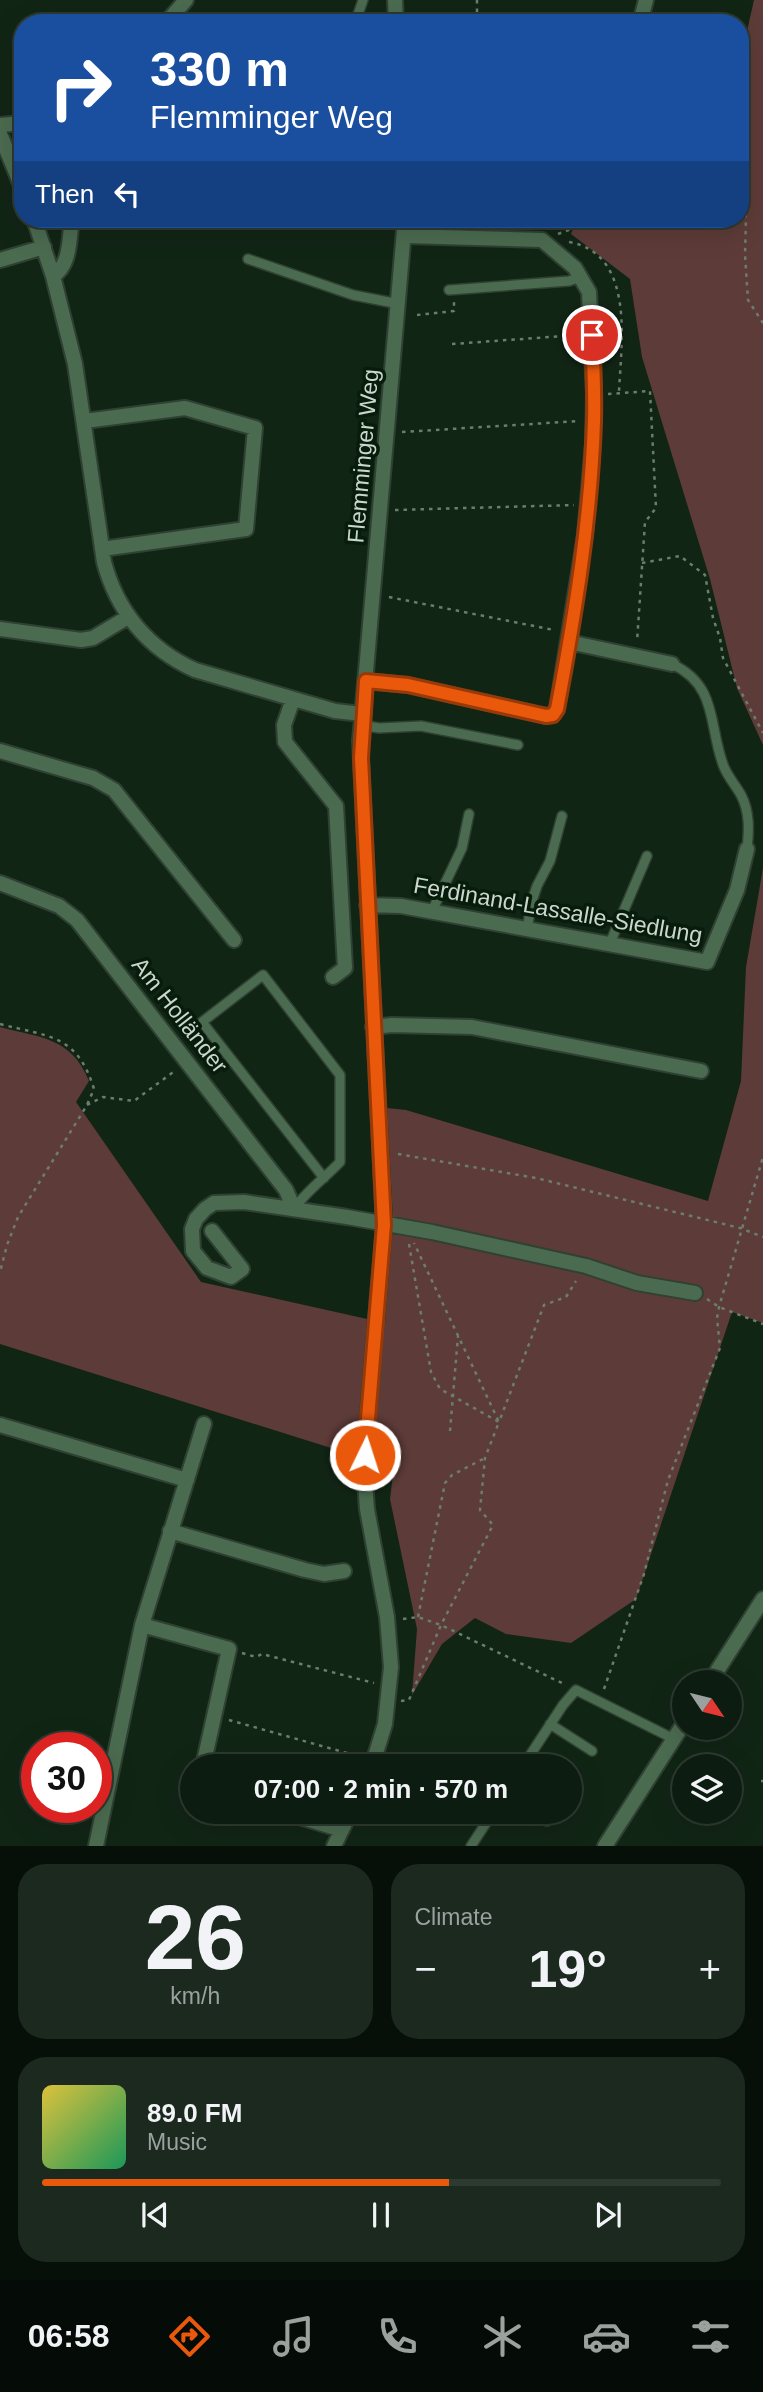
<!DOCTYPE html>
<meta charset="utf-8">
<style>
body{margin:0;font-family:Helvetica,sans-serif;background:#1b291e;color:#f1f3f6;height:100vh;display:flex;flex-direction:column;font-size:26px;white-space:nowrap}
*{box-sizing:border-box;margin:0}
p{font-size:23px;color:#9aa19f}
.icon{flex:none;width:38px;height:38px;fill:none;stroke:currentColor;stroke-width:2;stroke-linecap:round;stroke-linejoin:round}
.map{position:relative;height:1846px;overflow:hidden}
.drawer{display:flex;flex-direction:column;gap:18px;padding:18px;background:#070f09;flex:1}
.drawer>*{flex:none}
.guide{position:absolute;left:14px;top:14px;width:735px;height:214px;border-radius:28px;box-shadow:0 7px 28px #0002,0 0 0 2px #2d3a30;background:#1a4fa0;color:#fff;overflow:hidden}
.needle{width:46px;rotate:125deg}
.fabs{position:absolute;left:672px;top:1670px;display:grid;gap:14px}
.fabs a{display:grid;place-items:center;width:70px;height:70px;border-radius:50%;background:#0d1c10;box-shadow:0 7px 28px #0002,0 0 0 2px #2d3a30;font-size:35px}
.speed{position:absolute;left:21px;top:1732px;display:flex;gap:14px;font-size:35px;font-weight:700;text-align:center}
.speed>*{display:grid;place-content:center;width:91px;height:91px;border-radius:50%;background:#0d1c10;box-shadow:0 7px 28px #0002,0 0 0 2px #2d3a30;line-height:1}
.speed .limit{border:10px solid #d22;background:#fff;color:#111}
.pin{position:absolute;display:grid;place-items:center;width:60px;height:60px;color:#fff;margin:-30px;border:4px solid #fff;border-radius:50%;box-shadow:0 2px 7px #0007}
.me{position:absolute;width:77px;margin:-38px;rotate:4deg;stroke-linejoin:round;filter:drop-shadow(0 0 5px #0008)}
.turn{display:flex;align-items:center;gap:24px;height:147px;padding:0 21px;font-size:32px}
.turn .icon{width:91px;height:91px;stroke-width:2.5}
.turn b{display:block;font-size:49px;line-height:60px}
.then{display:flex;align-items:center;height:66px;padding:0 21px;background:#0003;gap:14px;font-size:26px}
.big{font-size:52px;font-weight:800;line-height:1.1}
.drawer .widget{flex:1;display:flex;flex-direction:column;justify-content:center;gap:10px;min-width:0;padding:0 24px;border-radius:28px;background:#1b291e}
.drawer .dial{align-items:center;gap:0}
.dial b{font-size:91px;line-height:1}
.song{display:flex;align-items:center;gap:21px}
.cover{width:84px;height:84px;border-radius:10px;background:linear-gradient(135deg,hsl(50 70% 55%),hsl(150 70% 35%))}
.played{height:7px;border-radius:4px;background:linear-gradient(90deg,#ea580c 60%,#2d3a30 60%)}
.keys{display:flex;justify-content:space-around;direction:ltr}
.heat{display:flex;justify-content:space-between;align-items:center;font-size:38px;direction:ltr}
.drawer .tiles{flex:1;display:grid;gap:18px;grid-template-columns:1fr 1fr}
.widget:last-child{grid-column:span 2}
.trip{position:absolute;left:180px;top:1754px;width:402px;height:70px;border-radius:35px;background:#0d1c10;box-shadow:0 7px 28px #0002,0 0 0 2px #2d3a30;font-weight:800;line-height:70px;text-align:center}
.tabs{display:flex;height:112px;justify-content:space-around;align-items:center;background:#050b06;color:#9aa19f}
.tabs .icon{width:49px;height:49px}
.tabs .selected{color:#ea580c}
.tabs b{font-size:32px;color:#f1f3f6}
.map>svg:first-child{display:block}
.green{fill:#5d3b38}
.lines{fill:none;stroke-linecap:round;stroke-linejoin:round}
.lane-casing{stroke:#2f4132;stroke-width:12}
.street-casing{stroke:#2f4132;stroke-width:18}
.path{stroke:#6c7d6f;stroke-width:2.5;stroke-dasharray:3.5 5;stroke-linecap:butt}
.lane{stroke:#4b6b50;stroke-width:9}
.street{stroke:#4b6b50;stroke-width:14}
.route-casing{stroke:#983908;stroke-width:18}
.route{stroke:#ea580c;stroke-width:12}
.labels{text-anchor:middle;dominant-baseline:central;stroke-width:7;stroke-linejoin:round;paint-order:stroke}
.street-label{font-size:23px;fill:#cad7cc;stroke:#081c0c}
</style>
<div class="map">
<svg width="763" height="1846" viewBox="0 0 763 1846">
<rect width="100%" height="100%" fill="#112515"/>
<path class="green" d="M754 0H763V745L737 688 710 579 642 357 630 279 571 234 577 219H740V41L745 40Z
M763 868V1323L732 1312 636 1599 571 1643 506 1634 475 1618 442 1644 412 1695 417 1629 390 1499 393 1474 347 1453 0 1344V1027C41 1038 71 1037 89 1081L76 1102 201 1282 385 1323 393 1220 387 1108 406 1110 708 1201 741 1081 746 967Z"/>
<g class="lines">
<defs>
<path id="lane" d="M355 23 363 0
M248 259 353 295 399 304
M449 290 569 281 581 277
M672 664C719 686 708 727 724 767 728 777 736 786 741 795 750 812 749 831 747 849
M361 725 379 728 421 726 518 745
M432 911 462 848 469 814
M527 929 532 901 537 886 550 861 562 816
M610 943 647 856
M294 1209C306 1191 325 1178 340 1162V1075L263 975 202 1022 324 1178
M550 1724 592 1751
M523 1766 563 1705 576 1690 674 1739
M532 1811 547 1821
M471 1846 494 1811"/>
<path id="street" d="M395 0 396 23
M166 23 186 0
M640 23 646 0
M0 125 23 123
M0 134 23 190
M34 219 53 276 75 364 104 562C117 611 148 649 195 670L335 711 362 714
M0 260 44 247
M53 276C71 265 69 238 72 219
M85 421 185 408 255 428 246 529 102 549
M0 629 81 640 93 638 128 617
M569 642 672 664
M366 681 408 685 546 716 553 715 557 709 585 535 593 443 594 394 589 292 575 268 542 240 405 236
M293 699 284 725 285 742 336 806 345 968 333 977
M0 751 93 778 114 790 234 940
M0 883 59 906 77 920 286 1190 294 1209
M367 905 401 906 707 962 737 890 747 849
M373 1027 392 1025 472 1027 701 1071
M212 1231 242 1269 231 1277 207 1268 193 1251 192 1229 196 1219 205 1209 214 1203 244 1202 347 1217 432 1232 586 1266 637 1283 695 1293
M0 1425 187 1480
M170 1531 305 1570 324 1574 344 1571
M142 1625 229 1649 203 1766
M710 1682 763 1599
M372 1766 385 1724 391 1667 387 1617 367 1509 365 1481 368 1414 384 1225 360 741 405 219
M280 1811 342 1830
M96 1846 142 1625 204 1424
M334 1846 351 1811
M605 1846 684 1723"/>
</defs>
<use href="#lane" class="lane-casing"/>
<use href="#street" class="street-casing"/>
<path class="path" d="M477 0V23
M740 189 746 218 745 255 748 300 763 323
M380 219 392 221
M558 234 587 223 618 219
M569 242C636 254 621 344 619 392
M417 315 454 311V301
M452 344 578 335
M608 394 650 391 656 508 645 522 637 642
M402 432 580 421
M395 510 574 505
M642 563 680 556 705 575 713 618 720 638 723 658 763 733
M389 597 554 630
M0 1024C49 1037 77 1034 94 1089L87 1105 18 1217 7 1245 0 1272
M87 1105 103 1097 134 1101 176 1070
M398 1154 536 1178 740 1228 763 1237
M409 1244 431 1372 440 1389 499 1422 544 1305 566 1297 576 1281
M707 1299 719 1307 763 1324
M450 1431 458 1336
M418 1617 445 1483 452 1475 485 1458
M403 1619 418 1617 441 1625 566 1685
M242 1653 256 1657 262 1654 374 1683
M604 1689 644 1574 668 1480 720 1348 717 1318 719 1307 763 1157
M401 1701 409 1700 441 1625 493 1525 480 1510 485 1458 499 1422 414 1243
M229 1720 361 1757
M761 1781H763"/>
<use href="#lane" class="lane"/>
<use href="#street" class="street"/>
</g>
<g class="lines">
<defs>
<path id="route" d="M365 1455 384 1225 361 758 366 681 408 685 546 716 553 715 557 709C575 615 591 517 594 421 595 392 593 363 592 335"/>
</defs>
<use href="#route" class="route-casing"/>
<use href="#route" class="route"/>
</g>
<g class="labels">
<g class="street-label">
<text transform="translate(363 456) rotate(-85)">Flemminger Weg</text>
<text transform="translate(558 910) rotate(10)">Ferdinand-Lassalle-Siedlung</text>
<text transform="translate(180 1015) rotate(52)">Am Holländer</text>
</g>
</g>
</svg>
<div class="fabs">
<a><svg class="needle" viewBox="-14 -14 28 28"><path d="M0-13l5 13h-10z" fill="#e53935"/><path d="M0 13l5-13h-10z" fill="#9aa19f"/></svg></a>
<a><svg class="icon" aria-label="layers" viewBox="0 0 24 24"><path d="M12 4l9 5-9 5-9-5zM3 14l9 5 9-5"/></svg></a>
</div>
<div class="speed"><div class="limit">30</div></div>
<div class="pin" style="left:592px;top:335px;background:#d93025"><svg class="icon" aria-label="arrive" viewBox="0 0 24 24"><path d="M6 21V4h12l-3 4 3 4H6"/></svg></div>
<svg class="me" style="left:365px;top:1455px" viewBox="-20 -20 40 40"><circle r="17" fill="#ea580c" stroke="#fff" stroke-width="3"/><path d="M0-11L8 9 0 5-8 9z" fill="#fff"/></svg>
<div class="trip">07:00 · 2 min · 570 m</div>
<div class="guide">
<div class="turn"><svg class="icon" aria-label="right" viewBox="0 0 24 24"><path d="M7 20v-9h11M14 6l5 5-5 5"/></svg><div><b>330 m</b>Flemminger Weg</div></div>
<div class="then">Then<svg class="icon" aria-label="left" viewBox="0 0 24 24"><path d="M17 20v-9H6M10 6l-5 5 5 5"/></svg></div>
</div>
</div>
<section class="drawer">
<div class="tiles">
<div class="widget dial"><b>26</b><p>km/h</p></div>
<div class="widget"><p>Climate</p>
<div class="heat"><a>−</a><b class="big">19°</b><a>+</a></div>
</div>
<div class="widget">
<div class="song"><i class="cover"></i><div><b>89.0 FM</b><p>Music</p></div></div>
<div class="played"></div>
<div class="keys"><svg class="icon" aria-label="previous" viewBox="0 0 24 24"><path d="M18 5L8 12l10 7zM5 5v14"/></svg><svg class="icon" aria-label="pause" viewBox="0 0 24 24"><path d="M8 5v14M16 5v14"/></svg><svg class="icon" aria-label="next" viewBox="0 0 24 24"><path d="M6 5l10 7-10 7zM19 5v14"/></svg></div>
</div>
</div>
</section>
<nav class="tabs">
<b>06:58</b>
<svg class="icon selected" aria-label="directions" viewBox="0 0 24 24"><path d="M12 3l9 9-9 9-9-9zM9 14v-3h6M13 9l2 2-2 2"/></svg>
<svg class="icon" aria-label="music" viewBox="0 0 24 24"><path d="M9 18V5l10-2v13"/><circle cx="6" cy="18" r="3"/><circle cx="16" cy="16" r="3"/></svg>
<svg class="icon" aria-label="phone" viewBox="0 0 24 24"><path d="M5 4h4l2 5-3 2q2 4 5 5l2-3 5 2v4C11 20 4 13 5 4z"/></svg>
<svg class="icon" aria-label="climate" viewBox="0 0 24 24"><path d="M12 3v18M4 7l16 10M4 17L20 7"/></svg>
<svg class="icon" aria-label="car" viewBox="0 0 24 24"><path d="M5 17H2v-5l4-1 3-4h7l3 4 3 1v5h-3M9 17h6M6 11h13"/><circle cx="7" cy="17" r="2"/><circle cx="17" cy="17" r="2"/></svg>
<svg class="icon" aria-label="filters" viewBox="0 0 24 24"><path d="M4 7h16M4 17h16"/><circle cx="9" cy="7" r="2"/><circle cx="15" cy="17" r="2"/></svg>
</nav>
